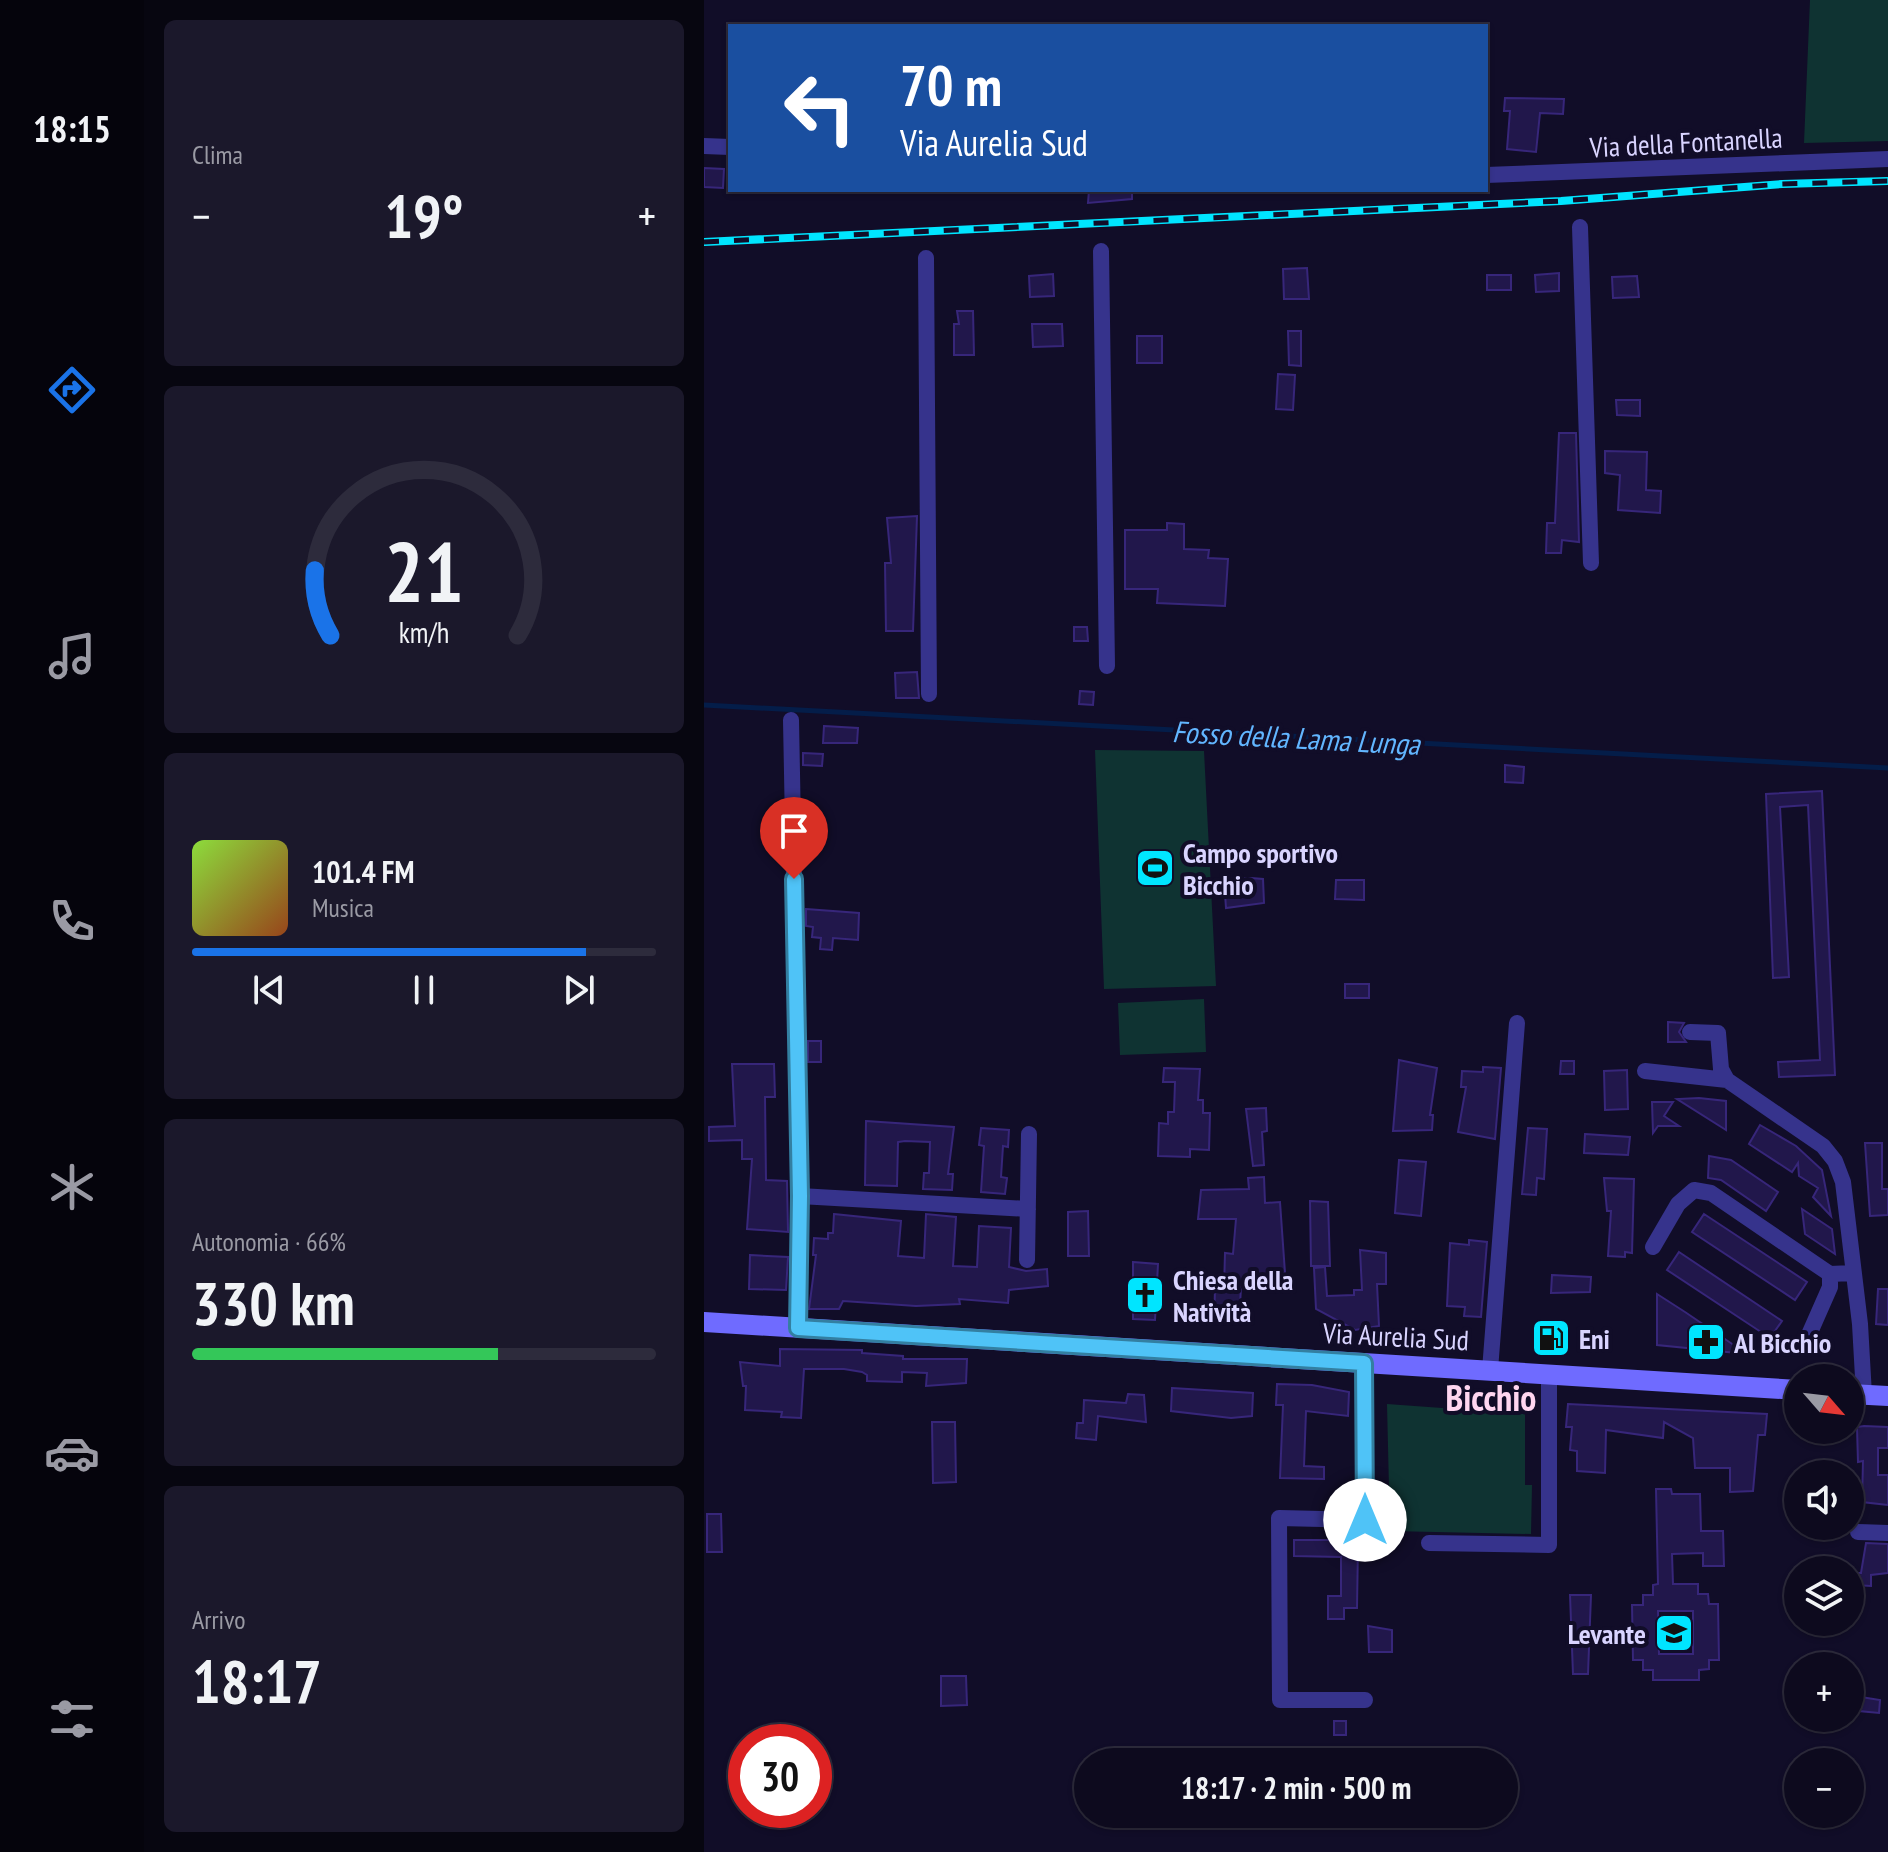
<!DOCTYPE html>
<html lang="it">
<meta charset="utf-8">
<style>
body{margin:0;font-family:"PT Sans Narrow",sans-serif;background:#1b182b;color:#f1f3f6;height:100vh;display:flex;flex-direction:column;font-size:30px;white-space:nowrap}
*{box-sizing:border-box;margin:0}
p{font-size:26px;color:#9a9aa4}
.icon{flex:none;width:44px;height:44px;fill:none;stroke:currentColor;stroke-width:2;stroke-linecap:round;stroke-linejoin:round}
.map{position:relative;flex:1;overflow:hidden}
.sheet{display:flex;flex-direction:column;gap:20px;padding:20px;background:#070610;width:560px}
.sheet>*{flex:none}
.hud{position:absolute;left:24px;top:24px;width:760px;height:168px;border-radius:0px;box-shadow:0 2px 6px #0004,0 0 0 2px #2d2b3c;background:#1a4fa0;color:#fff;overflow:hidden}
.needle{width:52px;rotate:118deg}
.tools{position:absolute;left:1080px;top:1364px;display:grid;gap:16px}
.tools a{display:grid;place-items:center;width:80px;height:80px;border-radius:50%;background:#0d0a1e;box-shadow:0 2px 6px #0004,0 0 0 2px #2d2b3c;font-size:40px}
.speed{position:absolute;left:24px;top:1724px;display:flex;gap:16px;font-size:40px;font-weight:700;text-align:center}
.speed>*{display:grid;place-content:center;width:104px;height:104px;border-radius:50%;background:#0d0a1e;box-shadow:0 2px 6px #0004,0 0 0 2px #2d2b3c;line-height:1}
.speed .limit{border:12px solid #d22;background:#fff;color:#111}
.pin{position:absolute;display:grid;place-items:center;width:68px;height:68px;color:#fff;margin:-82px -34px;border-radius:50% 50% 50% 0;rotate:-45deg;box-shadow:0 0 8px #0007}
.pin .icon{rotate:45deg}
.me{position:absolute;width:88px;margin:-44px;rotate:0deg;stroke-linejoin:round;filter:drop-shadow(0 0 6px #0008)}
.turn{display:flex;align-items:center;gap:28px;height:168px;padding:0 40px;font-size:36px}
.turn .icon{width:104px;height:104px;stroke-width:2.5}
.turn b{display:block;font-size:56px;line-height:68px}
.big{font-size:60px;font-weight:700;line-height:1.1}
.sheet .widget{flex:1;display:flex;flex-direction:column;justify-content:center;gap:12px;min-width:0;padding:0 28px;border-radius:12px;background:#1b182b}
.sheet .dial{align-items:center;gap:0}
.dial svg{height:208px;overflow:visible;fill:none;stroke:#2d2b3c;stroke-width:7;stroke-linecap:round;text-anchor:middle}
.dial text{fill:#f1f3f6;stroke:none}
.song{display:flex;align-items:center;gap:24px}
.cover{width:96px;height:96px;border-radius:12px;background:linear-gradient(135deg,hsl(90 70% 55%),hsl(20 70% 35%))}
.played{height:8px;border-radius:4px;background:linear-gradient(90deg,#1a73e8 85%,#2d2b3c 85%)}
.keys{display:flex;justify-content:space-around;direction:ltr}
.heat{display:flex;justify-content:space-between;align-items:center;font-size:44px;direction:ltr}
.charge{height:12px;border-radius:6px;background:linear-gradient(90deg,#34c759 66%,#2d2b3c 0)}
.trip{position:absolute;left:370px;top:1748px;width:444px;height:80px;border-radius:40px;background:#0d0a1e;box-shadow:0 2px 6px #0004,0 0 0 2px #2d2b3c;font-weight:700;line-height:80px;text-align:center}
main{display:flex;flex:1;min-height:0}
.tabs{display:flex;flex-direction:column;width:144px;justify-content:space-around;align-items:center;background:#05040c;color:#9a9aa4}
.tabs .icon{width:56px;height:56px}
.tabs .selected{color:#1a73e8}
.tabs b{font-size:36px;color:#f1f3f6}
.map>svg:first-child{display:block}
.green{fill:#0f3332}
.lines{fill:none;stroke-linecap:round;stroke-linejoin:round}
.stream{stroke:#041d49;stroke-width:5}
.building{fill:#21174b;stroke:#37267a;stroke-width:2;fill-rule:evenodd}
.minor{stroke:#36338c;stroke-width:16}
.secondary{stroke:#6f6bff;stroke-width:20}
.rail-casing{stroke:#00e5ff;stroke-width:8}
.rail{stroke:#110d28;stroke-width:5;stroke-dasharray:15;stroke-linecap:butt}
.route-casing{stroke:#337fa1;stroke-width:20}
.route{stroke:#4fc3f7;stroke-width:14}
.labels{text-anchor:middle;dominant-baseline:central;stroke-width:8;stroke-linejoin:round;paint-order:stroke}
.street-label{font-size:28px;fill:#d9d4ff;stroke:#110d28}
.poi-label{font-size:28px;font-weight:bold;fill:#d9d4ff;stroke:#110d28;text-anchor:start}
.water-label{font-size:30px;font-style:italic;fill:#62b6ff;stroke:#110d28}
.district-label{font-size:36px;font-weight:bold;fill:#ffd6f0;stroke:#110d28}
</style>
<main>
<nav class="tabs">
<b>18:15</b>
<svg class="icon selected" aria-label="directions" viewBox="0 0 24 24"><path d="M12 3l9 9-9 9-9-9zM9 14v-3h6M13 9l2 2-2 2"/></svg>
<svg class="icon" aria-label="music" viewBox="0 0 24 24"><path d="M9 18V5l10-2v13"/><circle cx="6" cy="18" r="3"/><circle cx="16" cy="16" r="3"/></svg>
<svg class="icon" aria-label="phone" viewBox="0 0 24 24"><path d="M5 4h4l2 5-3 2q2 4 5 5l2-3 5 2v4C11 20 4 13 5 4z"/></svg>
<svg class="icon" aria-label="climate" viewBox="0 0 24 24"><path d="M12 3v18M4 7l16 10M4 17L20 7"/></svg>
<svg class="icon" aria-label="car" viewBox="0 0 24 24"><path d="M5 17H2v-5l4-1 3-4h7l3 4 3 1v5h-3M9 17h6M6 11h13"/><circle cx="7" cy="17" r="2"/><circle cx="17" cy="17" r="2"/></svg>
<svg class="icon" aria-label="filters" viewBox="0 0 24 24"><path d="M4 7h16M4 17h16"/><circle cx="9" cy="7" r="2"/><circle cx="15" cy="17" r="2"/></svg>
</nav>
<section class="sheet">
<div class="widget"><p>Clima</p>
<div class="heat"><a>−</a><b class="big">19°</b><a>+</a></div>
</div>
<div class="widget dial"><svg viewBox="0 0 100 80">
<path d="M14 69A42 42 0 1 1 86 69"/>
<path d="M14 69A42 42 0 0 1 8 44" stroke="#1a73e8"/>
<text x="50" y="56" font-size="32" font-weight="700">21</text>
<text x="50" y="72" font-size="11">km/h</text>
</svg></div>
<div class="widget">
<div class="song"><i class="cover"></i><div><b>101.4 FM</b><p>Musica</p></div></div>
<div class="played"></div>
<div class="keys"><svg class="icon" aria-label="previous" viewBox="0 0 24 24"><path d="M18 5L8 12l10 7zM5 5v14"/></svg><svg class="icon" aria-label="pause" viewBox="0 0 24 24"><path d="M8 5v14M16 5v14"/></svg><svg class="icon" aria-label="next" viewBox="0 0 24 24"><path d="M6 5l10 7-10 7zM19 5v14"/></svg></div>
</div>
<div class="widget"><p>Autonomia · 66%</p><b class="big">330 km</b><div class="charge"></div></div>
<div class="widget"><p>Arrivo</p><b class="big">18:17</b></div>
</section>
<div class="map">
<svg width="1184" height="1852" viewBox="0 0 1184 1852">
<rect width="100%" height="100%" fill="#110d28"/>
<path class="green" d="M1106 0H1184V141L1100 143Z
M391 750 500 751 512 986 400 989Z
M500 999 502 1052 416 1055 414 1003Z
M683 1404 821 1414V1485H828L827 1534 686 1531Z"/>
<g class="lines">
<path class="stream" d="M0 705 1184 768"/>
</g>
<path class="building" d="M801 98 860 99 859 114 836 113 832 152 803 149 806 111H800Z
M0 168 20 169 19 188 0 187Z
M385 190H428V199L384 203Z
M603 268 605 299H580L579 269Z
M855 273V291L832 292 831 275Z
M349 274 350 296 326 297 325 276Z
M783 275H807V290H783Z
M933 276 935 297 909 298 908 277Z
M253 311H269L270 355H250V324H255Z
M328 324H358L359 346 329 347Z
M584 331H597V366L585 365Z
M433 336H458V363H433Z
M574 374 591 375 589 410 572 409Z
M912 400H936V416L913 415Z
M855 433H872L875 542 858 540 857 553H842L843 523H851Z
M901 451 943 452 942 490 957 491 956 513 914 510 916 475 901 473Z
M213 516 209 631H182L181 563H187L183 518Z
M463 523 480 524V549L505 550 504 558 524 559 521 606 453 603 454 589H421V530H463Z
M370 627H383L384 641H370Z
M213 672 215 698H192L191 673Z
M376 691 390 692 389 705 375 704Z
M120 726 154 728 153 743H119Z
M99 753 119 754 118 766 99 765Z
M801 765 820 767 819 783 801 782Z
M1118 791 1131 1075 1075 1077 1074 1062 1116 1060 1104 805 1076 807 1085 977 1069 978 1062 794Z
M547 878 559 879 560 903 522 908 520 879Z
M632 880H660V900L631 899Z
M102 909 155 913 154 940 129 938 128 950 116 949 117 938 108 937 109 927 102 926Z
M641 984H665V998H641Z
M964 1022 980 1023 975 1032 982 1042H964Z
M104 1041H117V1062H104Z
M695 1060 733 1068 726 1115H729L728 1130 689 1131Z
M857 1061H870V1074H856Z
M28 1064H70L71 1097H61L62 1180 83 1181 84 1232 43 1229 48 1159H38V1140L5 1141V1127L31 1126Z
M779 1067 797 1068 791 1139 754 1132 762 1087H757L758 1071 779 1072Z
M460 1068 496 1069 494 1100H499V1113H506L505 1150 486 1149V1157L454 1156 455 1123 464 1124V1112H470L471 1082H459Z
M923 1070 924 1109 901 1110 900 1071Z
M995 1098 1022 1101V1130L973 1099Z
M948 1102H969L960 1116 975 1126H954L949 1133Z
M562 1108 563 1131 558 1132 560 1165 549 1166 542 1109Z
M162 1121 250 1127 244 1174H249L248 1190 219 1189 220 1173H225L226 1142 201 1141 194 1142 193 1186 161 1185Z
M1056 1125 1092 1146 1118 1170 1127 1216 1109 1197 1114 1188 1095 1176 1094 1163 1088 1172 1045 1144Z
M277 1128 305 1130 304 1147 299 1146 297 1177 303 1178 301 1194 277 1192 280 1146 275 1145Z
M824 1128 843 1129 840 1179 833 1178 832 1195 818 1194Z
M881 1134 926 1137 924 1155 880 1153Z
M1161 1143H1178V1189H1184V1215L1166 1216Z
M1005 1156 1027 1160 1074 1192 1062 1211 1017 1180 1004 1178Z
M695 1160 722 1162 717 1216 691 1213Z
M560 1177 561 1203 576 1202 581 1273 559 1274 556 1286 537 1287 535 1324 510 1323 511 1289H520L521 1253 529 1254 532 1219H494L497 1190 545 1189 544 1178Z
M900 1178 930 1179 928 1253 921 1252V1257L904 1256 907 1211H903Z
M606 1201 624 1202 626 1266H607Z
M1098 1209 1128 1229 1131 1254 1101 1234Z
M384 1211 385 1256H364V1212Z
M130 1214 197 1221 194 1256 220 1258 222 1214 252 1217 249 1266 273 1267 275 1226 307 1228 305 1267 322 1271 343 1269 344 1286 305 1290 304 1303 255 1299 256 1304 212 1306 139 1301 135 1309H105L112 1255H109L110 1238 124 1239V1233H129Z
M1000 1214 1103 1282 1091 1300 988 1232Z
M765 1240 783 1242 777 1317 760 1316 761 1307 743 1306 746 1243 765 1245Z
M656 1250 682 1253V1284H673L675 1326 651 1330 612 1309 610 1268 621 1267 623 1296 650 1295V1290H658Z
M975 1252 1078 1321 1066 1338 963 1270Z
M46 1255 84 1257 82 1290 45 1289Z
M429 1262 454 1264 451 1320 429 1319Z
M848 1275 887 1277 886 1292 847 1293Z
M1174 1289H1184V1325L1172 1324Z
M953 1294 981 1312 1043 1354 953 1345Z
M76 1349 158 1350V1353L199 1356V1359H263L262 1383 222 1386 223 1373 198 1372V1382L163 1381V1375L158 1372 140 1369H100L97 1418 77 1417 78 1412 41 1410 42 1386H39L36 1362 76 1366Z
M573 1384 608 1385 645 1392 644 1416 602 1411 600 1466 620 1467V1479L576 1478 579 1405H572Z
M468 1388 549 1393 548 1416 527 1418 467 1411Z
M424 1394 440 1395 442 1422 394 1416 392 1440 372 1438 373 1423H379L380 1400 422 1403Z
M864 1404 1063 1414 1061 1435H1054L1049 1491 1026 1492V1468H991L989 1438 960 1422 959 1438 902 1430 901 1473 873 1471V1451L866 1450 868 1427H862Z
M228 1422H251L252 1482 229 1483Z
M1160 1426 1184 1427V1448H1174V1475H1184V1505L1158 1502 1159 1461 1154 1462 1153 1427Z
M952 1489H967L968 1494H996L997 1531H1019L1020 1566H999V1553L968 1554 969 1584H994V1594H1004L1005 1604H1014L1015 1660H1005V1669L995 1670V1680H949V1670H939V1660H929L928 1605H939V1595H949V1585L954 1584ZM954 1611H989V1654H955Z
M3 1514H17L18 1552H3Z
M637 1537H651L654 1545 653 1608H640V1619H624V1596H637V1557L590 1556V1540H637Z
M1162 1543 1184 1544V1573L1167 1575V1586L1150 1585V1573H1157Z
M866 1595H887L884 1674H869Z
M664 1626 688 1630V1652H665Z
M237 1676H262L263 1705 237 1706Z
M1157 1697 1176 1700 1175 1713 1155 1711Z
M630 1721H642V1735H630Z"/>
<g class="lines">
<path class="minor" d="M0 146 26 147
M782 175 1184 159
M876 227 887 563
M397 251 403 666
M222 258 225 694
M87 720 96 1196
M986 1032 1014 1033 1017 1069 1023 1080
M941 1071 1023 1080 1119 1146 1131 1161 1139 1182 1156 1324 1160 1395
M949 1247 974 1204 990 1190 1007 1193 1126 1274 1149 1273
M323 1260 325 1134
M94 1328 96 1196 324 1209
M1100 1346 1126 1287V1274
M660 1363 661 1520 575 1518 576 1700H661
M786 1370 813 1023
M1154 1532 1184 1533
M725 1543 845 1545V1374"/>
<path class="secondary" d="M0 1322 1094 1390
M1146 1394 1184 1396"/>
<defs>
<path id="rail" d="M0 242 857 201 1078 184 1184 181"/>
</defs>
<use href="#rail" class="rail-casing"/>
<use href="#rail" class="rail"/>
</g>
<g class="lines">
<defs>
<path id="route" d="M90 879 96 1196 94 1328 660 1363 661 1520"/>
</defs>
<use href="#route" class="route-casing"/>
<use href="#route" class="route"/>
</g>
<defs>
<symbol id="stadium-square" viewBox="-11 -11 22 22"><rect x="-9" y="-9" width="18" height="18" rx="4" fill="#00e5ff" stroke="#110d28"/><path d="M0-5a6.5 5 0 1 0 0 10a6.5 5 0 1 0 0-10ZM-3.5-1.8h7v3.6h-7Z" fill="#111"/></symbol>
<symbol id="church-square" viewBox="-11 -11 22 22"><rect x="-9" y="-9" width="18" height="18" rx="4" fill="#00e5ff" stroke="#110d28"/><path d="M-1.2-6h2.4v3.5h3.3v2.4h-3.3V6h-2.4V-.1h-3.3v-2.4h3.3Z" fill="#111"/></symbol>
<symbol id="fuel-square" viewBox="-11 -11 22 22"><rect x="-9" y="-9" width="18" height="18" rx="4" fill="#00e5ff" stroke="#110d28"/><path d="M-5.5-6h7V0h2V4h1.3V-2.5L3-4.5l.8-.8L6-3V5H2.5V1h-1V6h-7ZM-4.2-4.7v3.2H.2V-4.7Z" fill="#111"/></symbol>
<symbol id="pharmacy-square" viewBox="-11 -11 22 22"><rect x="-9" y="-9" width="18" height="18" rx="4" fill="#00e5ff" stroke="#110d28"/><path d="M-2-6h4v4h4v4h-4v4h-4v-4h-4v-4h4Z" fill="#111"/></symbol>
<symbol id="school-square" viewBox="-11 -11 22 22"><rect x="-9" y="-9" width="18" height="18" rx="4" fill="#00e5ff" stroke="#110d28"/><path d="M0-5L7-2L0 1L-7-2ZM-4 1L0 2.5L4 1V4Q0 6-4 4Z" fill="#111"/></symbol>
</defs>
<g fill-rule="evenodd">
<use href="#stadium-square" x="429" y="846" width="44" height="44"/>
<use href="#church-square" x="419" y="1273" width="44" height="44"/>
<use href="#fuel-square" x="825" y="1316" width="44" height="44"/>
<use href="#pharmacy-square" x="980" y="1320" width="44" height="44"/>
<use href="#school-square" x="948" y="1611" width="44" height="44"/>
</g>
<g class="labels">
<g class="street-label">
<text transform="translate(982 142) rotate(-3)">Via della Fontanella</text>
<text transform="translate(692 1336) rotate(3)">Via Aurelia Sud</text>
</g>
<g class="poi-label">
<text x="479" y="852">Campo sportivo<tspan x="479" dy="32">Bicchio</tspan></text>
<text x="469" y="1279">Chiesa della<tspan x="469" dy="32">Natività</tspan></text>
<text x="875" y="1338">Eni</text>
<text x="1030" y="1342">Al Bicchio</text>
<text x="942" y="1633" text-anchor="end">Levante</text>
</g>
<g class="water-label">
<text transform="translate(592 737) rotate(3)">Fosso della Lama Lunga</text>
</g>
<g class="district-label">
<text x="787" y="1397">Bicchio</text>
</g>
</g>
</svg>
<div class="tools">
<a><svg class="needle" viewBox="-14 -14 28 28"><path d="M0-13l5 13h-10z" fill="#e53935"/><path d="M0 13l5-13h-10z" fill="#9a9aa4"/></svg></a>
<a><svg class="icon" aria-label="sound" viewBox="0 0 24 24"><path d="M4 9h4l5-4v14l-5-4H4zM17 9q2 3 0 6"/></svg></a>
<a><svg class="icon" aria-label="layers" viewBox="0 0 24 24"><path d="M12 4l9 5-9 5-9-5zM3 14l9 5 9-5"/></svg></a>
<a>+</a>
<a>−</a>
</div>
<div class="speed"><div class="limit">30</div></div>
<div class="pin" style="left:90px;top:879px;background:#d93025"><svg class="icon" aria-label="arrive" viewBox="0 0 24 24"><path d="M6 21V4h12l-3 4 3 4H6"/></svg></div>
<svg class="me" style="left:661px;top:1520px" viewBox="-20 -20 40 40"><circle r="19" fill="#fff"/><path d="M0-13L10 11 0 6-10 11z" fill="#4fc3f7"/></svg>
<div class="trip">18:17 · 2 min · 500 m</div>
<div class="hud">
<div class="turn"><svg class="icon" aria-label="left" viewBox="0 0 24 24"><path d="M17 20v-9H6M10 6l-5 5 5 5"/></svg><div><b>70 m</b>Via Aurelia Sud</div></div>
</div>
</div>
</main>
